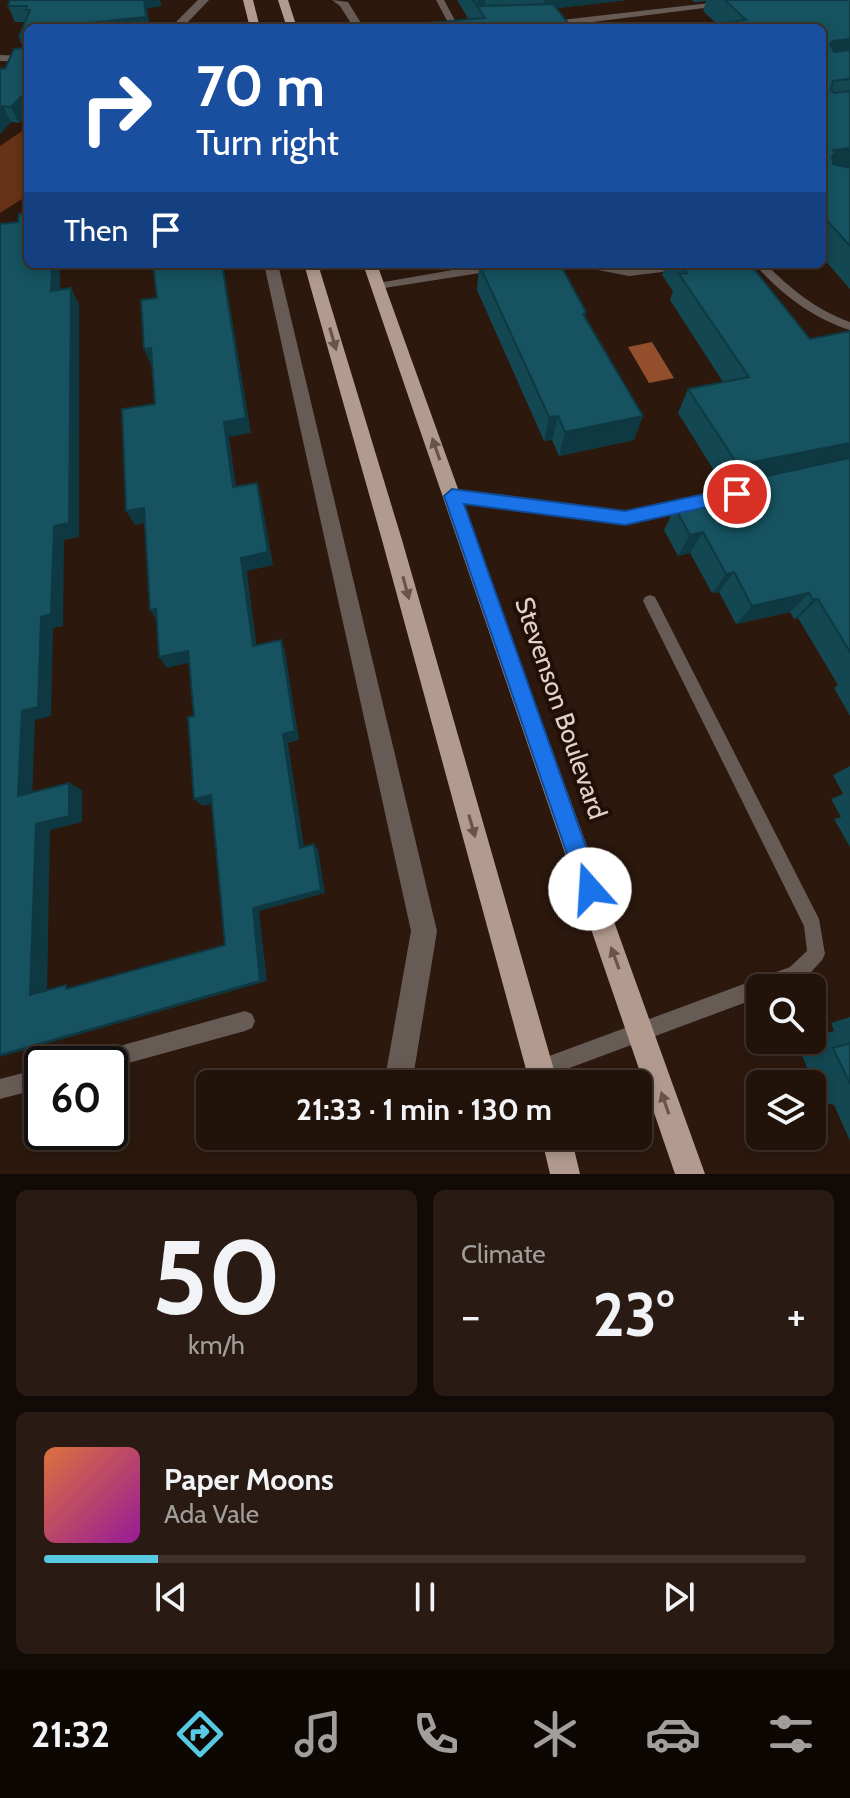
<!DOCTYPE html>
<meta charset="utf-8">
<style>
body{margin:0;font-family:Cabin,sans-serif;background:#291b13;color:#f1f3f6;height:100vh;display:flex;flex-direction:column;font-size:30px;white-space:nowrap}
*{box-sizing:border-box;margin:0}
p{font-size:26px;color:#a29e9c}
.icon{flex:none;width:44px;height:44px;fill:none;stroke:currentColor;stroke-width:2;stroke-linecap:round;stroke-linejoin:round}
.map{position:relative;height:1174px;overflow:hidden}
.sheet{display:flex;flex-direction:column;gap:16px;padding:16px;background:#120a06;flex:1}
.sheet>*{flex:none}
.top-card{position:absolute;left:24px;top:24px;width:802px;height:244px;border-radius:12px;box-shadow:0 4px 12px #0003,0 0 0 2px #3e322b;background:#1a4fa0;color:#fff;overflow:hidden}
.fabs{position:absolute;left:746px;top:974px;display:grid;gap:16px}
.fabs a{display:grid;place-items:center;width:80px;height:80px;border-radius:12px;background:#21120a;box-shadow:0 4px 12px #0003,0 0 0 2px #3e322b;font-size:40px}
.speed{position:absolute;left:24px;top:1046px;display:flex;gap:16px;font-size:40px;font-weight:700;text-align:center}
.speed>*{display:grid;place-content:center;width:104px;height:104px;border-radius:50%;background:#21120a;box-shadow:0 4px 12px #0003,0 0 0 2px #3e322b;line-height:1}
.speed .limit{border:4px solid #111;border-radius:12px;background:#fff;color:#111}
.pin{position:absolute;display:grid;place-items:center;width:68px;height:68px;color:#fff;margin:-34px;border:4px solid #fff;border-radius:50%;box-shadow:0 2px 8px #0007}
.me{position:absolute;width:88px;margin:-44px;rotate:341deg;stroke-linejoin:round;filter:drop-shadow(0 0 6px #0008)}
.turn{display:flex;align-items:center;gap:28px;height:168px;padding:0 40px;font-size:36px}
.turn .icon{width:104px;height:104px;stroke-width:2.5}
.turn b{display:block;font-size:56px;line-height:68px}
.then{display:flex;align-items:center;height:76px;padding:0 40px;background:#0003;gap:16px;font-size:30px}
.big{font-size:60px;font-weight:700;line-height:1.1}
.sheet .widget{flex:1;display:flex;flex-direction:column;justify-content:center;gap:12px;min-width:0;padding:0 28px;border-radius:12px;background:#291b13}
.sheet .dial{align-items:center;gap:0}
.dial b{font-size:104px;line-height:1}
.song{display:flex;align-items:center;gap:24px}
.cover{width:96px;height:96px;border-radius:12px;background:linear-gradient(135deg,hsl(20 70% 55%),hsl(300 70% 35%))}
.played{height:8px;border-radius:4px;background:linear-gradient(90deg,#57c9e3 15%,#3e322b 15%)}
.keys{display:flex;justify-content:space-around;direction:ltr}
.heat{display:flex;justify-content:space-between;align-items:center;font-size:44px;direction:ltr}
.sheet .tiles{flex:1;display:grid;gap:16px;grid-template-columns:1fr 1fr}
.widget:last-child{grid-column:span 2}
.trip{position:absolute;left:196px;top:1070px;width:456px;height:80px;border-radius:12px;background:#21120a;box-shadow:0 4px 12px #0003,0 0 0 2px #3e322b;font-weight:700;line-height:80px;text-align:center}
.tab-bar{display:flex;height:128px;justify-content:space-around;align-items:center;background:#0d0704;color:#a29e9c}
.tab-bar .icon{width:56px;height:56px}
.tab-bar .active{color:#57c9e3}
.tab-bar b{font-size:36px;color:#f1f3f6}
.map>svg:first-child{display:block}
.green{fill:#673216}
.water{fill:#934e2b}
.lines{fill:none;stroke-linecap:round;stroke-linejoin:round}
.service{fill:#675b56;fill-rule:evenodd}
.minor{fill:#675b56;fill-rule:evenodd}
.primary{fill:#b29a8f;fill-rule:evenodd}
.wall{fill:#134752}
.shaded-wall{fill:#0f3942}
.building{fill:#16525f;stroke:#0f3942;stroke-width:2}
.oneway{fill:#6a544a}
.route{fill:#1a73e8;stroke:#114b97;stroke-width:2}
.labels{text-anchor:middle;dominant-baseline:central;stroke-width:8;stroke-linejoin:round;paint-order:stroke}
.street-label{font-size:26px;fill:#e0d1ca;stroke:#220e05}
</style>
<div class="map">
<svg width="850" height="1174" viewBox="0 0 850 1174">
<rect width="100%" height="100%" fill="#2c180d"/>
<path class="green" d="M28 127V195L0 213V146Z"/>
<path class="water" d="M652 342 674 378 649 383 628 347Z"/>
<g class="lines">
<path class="service" d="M436 0H444L459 28H451Z
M487 264H502L480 273 378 289 373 286 378 283Z
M577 264H599L629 270 677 264H709L704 267 629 276 582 267Z
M755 264H766C789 288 818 311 850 322V330C814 319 779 293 755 264Z
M755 485 761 490 760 494 625 523 452 501 446 496 452 491 625 513Z
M650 595 655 597 819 919 825 954 822 960 803 981 783 988H760V997L540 1079 533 1076 530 1069 533 1062 790 967 807 951 804 926 643 601 645 597Z
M245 1011 252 1014 255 1021 252 1028 245 1031 110 1068V1064H81L84 1057 91 1054Z
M42 1068V1088L0 1099V1079Z"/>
<path class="minor" d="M198 0H209L186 24V28H176L177 21Z
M332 0 348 2 364 28H354L340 6Z
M736 0H768L545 28 539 25 544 22Z
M0 55 28 56V62L0 61Z
M264 264H278L437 931 412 1084H384L411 931Z"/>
<path class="primary" d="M243 0H253L260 28H250Z
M278 0H288L297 28H287Z
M304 264H318L402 540 558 1084H530L382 540Z
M363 264H377L705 1174H675Z
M541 1136H571L580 1174H550Z"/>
</g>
<path class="wall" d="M10 0H160L161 6 28 28V114L19 123 11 122 0 134V68L5 69 23 48 19 37 25 22H15L8 6Z
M457 0H627L556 8 572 28 469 20Z
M692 0H850V289L822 257V28L718 25 703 11 706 1 694 2Z
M479 264 586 312 585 318 634 440 559 456 552 440 544 441 477 290Z
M666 264H750L810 339 850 331V716L834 688 838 685 798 618 794 619 790 612 736 624 719 592 712 593 690 553 678 556 664 530 675 508 739 493 745 484 725 488 678 413 688 389 723 382 670 300 673 291 662 275Z
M850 766V847L834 819 841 817 831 799 843 794 833 775Z
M850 1017V1141L834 1105 822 1102 796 1042 802 1040H812V1037L834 1031 831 1023Z"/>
<path class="shaded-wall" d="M144 0H160L161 6 147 8 150 28H76L79 24Z
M481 0H485L484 17 477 3Z
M544 0H627L543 10Z
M850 39V63L822 66 830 44 833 41Z
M28 90V114L19 123 11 107Z
M3 106 11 122 0 134V109Z
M850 148V172L824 176 833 150Z
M52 264H60V307L51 291Z
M222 264H223L251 433 229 437 238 501 233 487 224 422Z
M71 288 79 304V537L64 540 63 626 53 628 51 716 35 720 32 802 18 796 22 711 41 617 54 526Z
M151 348 158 364 151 365 144 349Z
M558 416 552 440 544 441 549 417Z
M643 416 634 440 559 456 565 432Z
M850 443V462L748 480 745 484 725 488 738 465Z
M257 483 261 497 273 565 247 571 258 657 253 646 241 558Z
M144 508 153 521 135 525 126 511Z
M703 532 690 553 678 556 690 535Z
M734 572 719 592 712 593 726 574Z
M809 593 790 612 736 624 752 606Z
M818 599 798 618 794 619 813 600Z
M156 609 158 622 150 610Z
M281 640 285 651 299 740 288 743 305 853 300 848 283 734Z
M188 651 196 661 167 668 159 657Z
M69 783 82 790V822L50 830 47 994 30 995 36 824Z
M211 795 219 802 203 806 194 799Z
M314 844 318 849 325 893 259 911 267 981 0 1057V1055L260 981 253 908Z"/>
<path class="building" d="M10 0H144L146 17 79 24 76 28H28V90L11 107 3 106 0 109V68L5 69 14 49 23 48 24 40 19 37 30 10H26L27 6H8Z
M473 0H481L477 3 480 6 553 4 572 28H371L485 18Z
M725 0H850V39L833 41 830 44 834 52 850 50V79L833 81 831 90 834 93 850 91V148L833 150 835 153 832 156 833 164 850 168V246L822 215V28H696L730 24 728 22 746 20Z
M26 204H28V264H52L51 291 71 288 69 523 54 526 51 614 41 617 38 707 22 711 18 796 69 783V816L36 824 30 995 66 985V989L225 945 211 795 194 799 188 717 194 716 188 651 159 657 156 609 150 610 144 508 126 511 122 409 155 404 151 348 144 349 141 300 157 298 153 264H222L246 418 224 422 233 487 257 483 268 552 241 558 253 646 281 640 295 731 283 734 300 848 314 844 321 890 253 908 260 981 0 1055V224L18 222 19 214 25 213Z
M479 264H560L586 312 583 314 643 416 565 432 558 416 549 417Z
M681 264H750L810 339 850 331V443L738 465 688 389 749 377 679 274 687 273Z
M850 458V652L818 599 813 600 809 593 752 606 734 572 726 574 703 532 690 535 675 508 754 490 748 480Z
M850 1043V1084L833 1048Z"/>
<defs><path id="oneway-solid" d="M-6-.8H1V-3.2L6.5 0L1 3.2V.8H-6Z" transform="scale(2)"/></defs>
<g class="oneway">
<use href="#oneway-solid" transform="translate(333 339) rotate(74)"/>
<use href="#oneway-solid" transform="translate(436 449) rotate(-109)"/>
<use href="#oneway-solid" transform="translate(406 588) rotate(75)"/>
<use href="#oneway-solid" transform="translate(472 826) rotate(74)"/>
<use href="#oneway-solid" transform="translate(615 958) rotate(-110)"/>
<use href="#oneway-solid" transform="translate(665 1103) rotate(-109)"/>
</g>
<path class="route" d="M737 487 746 494 743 499 625 525 464 504 601 889 598 897 590 900 582 897 579 889 444 496 452 489 625 511Z"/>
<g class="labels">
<g class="street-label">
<text transform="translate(561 708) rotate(71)">Stevenson Boulevard</text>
</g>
</g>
</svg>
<div class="fabs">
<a><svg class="icon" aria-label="search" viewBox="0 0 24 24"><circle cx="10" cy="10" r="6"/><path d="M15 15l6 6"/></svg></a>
<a><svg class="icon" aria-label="layers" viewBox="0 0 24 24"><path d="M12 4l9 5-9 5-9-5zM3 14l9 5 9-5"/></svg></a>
</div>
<div class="speed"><div class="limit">60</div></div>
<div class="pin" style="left:737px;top:494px;background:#d93025"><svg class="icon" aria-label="arrive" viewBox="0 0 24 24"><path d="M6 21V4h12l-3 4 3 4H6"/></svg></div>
<svg class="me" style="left:590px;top:889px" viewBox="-20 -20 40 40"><circle r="19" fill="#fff"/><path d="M0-13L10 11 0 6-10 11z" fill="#1a73e8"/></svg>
<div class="trip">21:33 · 1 min · 130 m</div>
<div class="top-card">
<div class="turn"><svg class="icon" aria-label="right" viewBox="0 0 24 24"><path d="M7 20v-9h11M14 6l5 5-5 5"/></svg><div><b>70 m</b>Turn right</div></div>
<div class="then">Then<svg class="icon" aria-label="arrive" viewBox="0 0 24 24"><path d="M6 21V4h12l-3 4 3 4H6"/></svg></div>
</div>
</div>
<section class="sheet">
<div class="tiles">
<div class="widget dial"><b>50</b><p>km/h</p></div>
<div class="widget"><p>Climate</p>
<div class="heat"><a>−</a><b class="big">23°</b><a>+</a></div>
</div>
<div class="widget">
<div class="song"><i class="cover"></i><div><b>Paper Moons</b><p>Ada Vale</p></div></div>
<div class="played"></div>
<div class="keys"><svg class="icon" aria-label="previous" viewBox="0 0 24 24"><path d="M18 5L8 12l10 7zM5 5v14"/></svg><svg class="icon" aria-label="pause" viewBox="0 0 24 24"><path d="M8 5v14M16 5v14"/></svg><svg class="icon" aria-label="next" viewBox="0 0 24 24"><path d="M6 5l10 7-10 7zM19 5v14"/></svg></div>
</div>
</div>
</section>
<nav class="tab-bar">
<b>21:32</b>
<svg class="icon active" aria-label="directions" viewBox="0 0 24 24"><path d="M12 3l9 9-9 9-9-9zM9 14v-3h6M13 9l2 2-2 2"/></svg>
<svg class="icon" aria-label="music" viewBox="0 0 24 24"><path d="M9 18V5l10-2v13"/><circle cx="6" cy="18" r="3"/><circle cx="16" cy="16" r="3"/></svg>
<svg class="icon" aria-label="phone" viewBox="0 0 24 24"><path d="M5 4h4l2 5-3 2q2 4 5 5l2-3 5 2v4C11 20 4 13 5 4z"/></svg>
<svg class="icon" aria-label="climate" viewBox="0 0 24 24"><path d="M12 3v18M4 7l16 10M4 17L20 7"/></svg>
<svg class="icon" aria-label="car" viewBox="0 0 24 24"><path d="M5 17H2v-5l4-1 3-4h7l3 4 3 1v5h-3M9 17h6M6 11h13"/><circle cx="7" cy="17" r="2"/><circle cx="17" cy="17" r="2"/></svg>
<svg class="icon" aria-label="filters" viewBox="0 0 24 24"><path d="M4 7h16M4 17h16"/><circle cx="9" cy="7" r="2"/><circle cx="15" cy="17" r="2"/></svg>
</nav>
